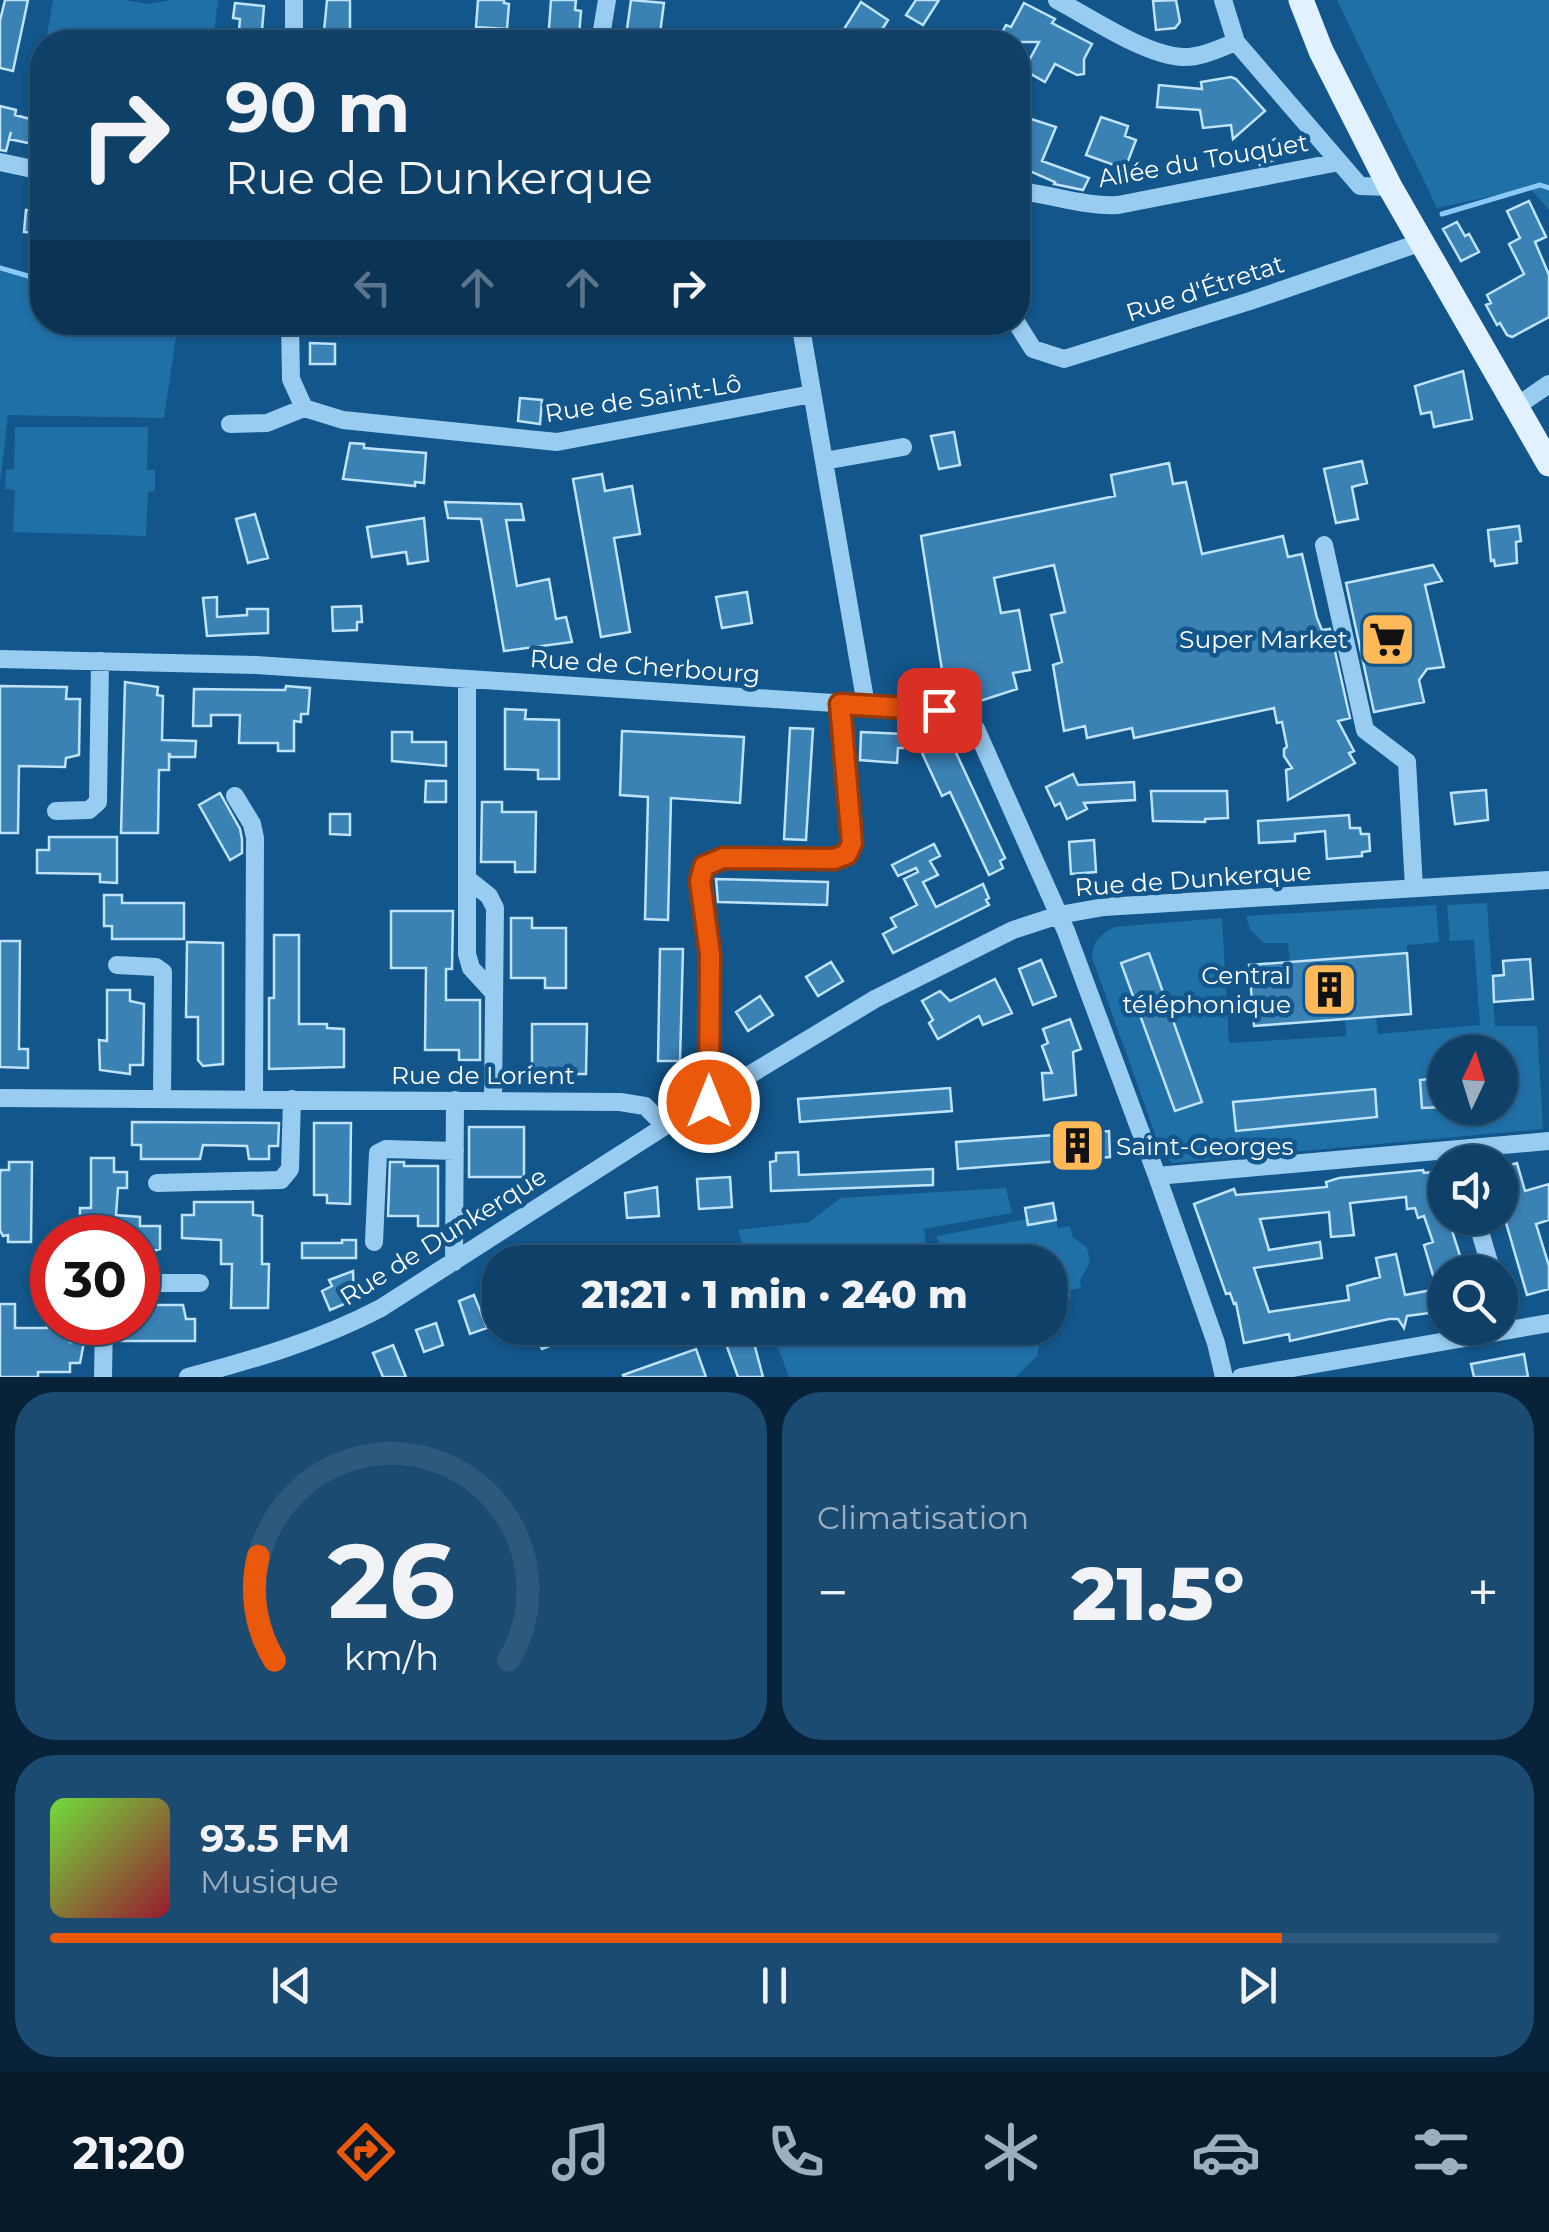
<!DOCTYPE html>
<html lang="fr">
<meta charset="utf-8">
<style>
body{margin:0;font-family:Montserrat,sans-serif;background:#1c4b71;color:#f1f3f6;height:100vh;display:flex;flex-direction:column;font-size:38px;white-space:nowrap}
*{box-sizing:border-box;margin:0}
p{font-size:32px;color:#9bafc0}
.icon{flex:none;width:55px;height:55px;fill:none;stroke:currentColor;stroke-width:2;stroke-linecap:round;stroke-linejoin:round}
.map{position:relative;height:1377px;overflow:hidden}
.details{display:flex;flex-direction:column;gap:15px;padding:15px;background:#082339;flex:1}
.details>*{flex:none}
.top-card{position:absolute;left:30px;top:30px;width:1000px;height:305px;border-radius:40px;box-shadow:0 2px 8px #0004,0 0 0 2px #2e597c;background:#0e4068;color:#f1f3f6;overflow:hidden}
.needle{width:65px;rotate:4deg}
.controls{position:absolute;left:1428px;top:1035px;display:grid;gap:20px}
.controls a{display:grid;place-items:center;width:90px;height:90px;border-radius:50%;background:#0e4068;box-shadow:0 2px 8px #0004,0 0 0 2px #2e597c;font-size:50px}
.speed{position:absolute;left:30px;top:1215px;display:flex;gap:20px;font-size:50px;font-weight:700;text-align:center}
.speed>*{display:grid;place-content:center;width:130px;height:130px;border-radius:50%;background:#0e4068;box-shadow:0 2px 8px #0004,0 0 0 2px #2e597c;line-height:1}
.speed .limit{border:15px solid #d22;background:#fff;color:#111}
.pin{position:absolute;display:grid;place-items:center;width:85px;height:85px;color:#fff;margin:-42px;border-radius:20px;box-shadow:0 5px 15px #0006}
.me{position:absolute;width:110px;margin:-55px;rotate:0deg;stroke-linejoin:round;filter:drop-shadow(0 0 8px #0008)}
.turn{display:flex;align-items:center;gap:35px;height:210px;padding:0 30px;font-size:45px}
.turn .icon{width:130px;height:130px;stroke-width:2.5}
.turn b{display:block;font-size:70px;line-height:85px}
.lanes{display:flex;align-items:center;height:95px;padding:0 30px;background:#0003;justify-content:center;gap:50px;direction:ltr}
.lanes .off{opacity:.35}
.big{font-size:75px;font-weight:800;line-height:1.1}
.details .tile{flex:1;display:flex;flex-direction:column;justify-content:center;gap:15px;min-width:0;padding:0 35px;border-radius:40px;background:#1c4b71}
.details .dial{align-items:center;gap:0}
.dial svg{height:260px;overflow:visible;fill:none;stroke:#2e597c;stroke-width:7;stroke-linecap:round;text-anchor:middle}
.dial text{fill:#f1f3f6;stroke:none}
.song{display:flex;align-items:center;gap:30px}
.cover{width:120px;height:120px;border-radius:15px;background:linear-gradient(135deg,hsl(100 70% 55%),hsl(350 70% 35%))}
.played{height:10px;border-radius:5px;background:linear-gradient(90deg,#ea580c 85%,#2e597c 85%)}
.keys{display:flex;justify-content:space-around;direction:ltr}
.heat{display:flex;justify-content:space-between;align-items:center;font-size:55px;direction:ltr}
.details .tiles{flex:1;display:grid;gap:15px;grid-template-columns:1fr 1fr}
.tile:last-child{grid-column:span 2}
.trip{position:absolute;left:482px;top:1245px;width:585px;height:100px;border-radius:40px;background:#0e4068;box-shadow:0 2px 8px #0004,0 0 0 2px #2e597c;font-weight:800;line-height:100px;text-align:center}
.dock{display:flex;height:160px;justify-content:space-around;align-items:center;background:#061a2a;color:#9bafc0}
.dock .icon{width:70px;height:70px}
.dock .selected{color:#ea580c}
.dock b{font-size:45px;color:#f1f3f6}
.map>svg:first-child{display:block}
.green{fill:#2070a8;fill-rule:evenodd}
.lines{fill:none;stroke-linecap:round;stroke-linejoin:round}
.stream{stroke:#8ac9f5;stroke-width:5}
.building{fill:#3a81b4;stroke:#bfe3fc;stroke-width:2.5;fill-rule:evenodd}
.minor{stroke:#98ccf1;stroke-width:18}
.major{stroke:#e2f1ff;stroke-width:25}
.route-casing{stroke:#983908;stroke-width:25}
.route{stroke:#ea580c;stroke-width:18}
.labels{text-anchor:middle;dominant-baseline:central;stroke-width:9;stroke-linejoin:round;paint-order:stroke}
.street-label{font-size:25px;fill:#fff;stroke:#12568b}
.poi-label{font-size:25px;fill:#fff;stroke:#12568b;text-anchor:end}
</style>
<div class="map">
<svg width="1549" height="1377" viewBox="0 0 1549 1377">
<rect width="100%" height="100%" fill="#12568b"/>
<path class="green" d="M53 0H126L147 4 172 0H218L213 42H46Z
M1337 0H1549V210L1530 188 1437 208Z
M0 271 42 282V322L178 323 164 418 8 415 0 484Z
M15 427H148L147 470H155V491L148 492 146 536 13 532 15 490 5 489 6 470 14 469Z
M1487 903 1495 1026H1537L1543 1129 1172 1163 1162 1154 1092 957C1093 941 1101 933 1115 927L1222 918 1229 1043 1346 1036 1345 1019 1376 1017 1378 1034 1480 1025 1474 940 1450 941 1447 905ZM1445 1052H1500V1108H1445Z
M1436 905 1439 942 1407 945V953L1290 962 1288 943H1264L1250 929 1246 916Z
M1006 1188 1012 1213 924 1229 929 1262H748L738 1230 810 1222 840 1198Z
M1027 1219 1029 1225 1056 1220 1058 1228 1070 1226 1072 1236 1087 1248 1090 1262 1080 1280 1081 1288 1070 1290 1071 1299 1050 1303V1262H942L937 1236Z
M771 1328H939L943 1346 1040 1328 1038 1355 1016 1377H789Z"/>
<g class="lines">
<path class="stream" d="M1442 214 1540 185 1549 188
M0 268 42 280"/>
</g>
<path class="building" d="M5 0H28L13 71 0 68V21Z
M327 0H350V42H323Z
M478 0H504V3L509 4 507 29 476 27Z
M551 0H576L575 10 581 11 579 36H573L571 42H548Z
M631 0 664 3 659 41 626 36Z
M916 0H939L923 25 906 15Z
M1176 0 1180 22 1175 28 1156 30 1153 1Z
M861 2 888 20 876 39 869 34 864 42 844 29Z
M235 3 264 6 261 42H238L240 19 233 18Z
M1024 3 1055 19 1052 23 1092 44 1084 59V74L1077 75 1055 64 1045 82 1024 70 1039 42H1003L999 38 1006 25 1011 27Z
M1231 77 1236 79 1265 111 1233 139 1231 125 1203 128 1200 110 1157 107 1159 85 1202 89 1201 82Z
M0 106 16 110 15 115 42 122V146L9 139 11 132 6 151 0 150Z
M1101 117 1128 126 1125 136 1136 140 1125 169 1086 155Z
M1028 118 1056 127 1042 161 1089 178 1083 190 1054 184 1055 182 1018 166V143Z
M1275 139 1286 156 1260 165 1253 152Z
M1529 201 1546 237 1535 242 1549 275V317L1512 337 1507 335 1500 323 1497 325 1486 305 1491 303 1487 295 1524 274 1509 244 1520 238 1507 211Z
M26 210 42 212V234L24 232Z
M1457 222 1465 236 1469 234 1479 252 1461 261 1443 229Z
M310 343 335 344V364H310Z
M1463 371 1472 419 1434 427 1431 412 1421 414 1415 386Z
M520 398 542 400 540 424 518 421Z
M954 432 960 465 939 469 931 436Z
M350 443 364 444V448L426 453 424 483 415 482V486L343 479Z
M1362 461 1367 483 1352 487 1358 519 1336 523 1324 469Z
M1169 463 1173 484 1186 482 1202 554 1283 536 1288 557 1302 554 1317 618 1322 630 1330 629 1350 718 1338 721 1354 751 1349 753 1355 763 1288 800 1286 770 1292 768 1284 756V749L1287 747 1282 722 1277 723 1274 708 1134 738 1132 728 1087 738 1085 726 1064 731 1053 665 1062 662 1051 615 1065 612 1054 565 994 578 1001 613 1019 610 1030 670 1013 673 1017 689 977 702 946 696 921 536 1115 496 1111 475Z
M602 474 605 491 632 486 640 534 614 538 630 632 601 637 573 479Z
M445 502 521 504 524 520H506L517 586 549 579 556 619 566 617 572 642 504 651 481 519 448 518Z
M255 514 268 558 248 563 236 519Z
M424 518 428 561 408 564 406 552 372 557 367 527Z
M1519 526 1521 541 1516 542 1517 563 1495 566 1494 560 1491 561 1488 530Z
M1433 565 1442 581 1425 585 1444 667 1427 669 1419 680 1424 702 1374 712 1346 583Z
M747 592 752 623 722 628 716 597Z
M217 597V617L247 615V609H268V633L207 636 203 598Z
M361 606 362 622H357V630L333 631 332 607Z
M125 682 158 687 157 695 163 696 162 740 196 741 195 757H171L169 753V770H159L158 833H121Z
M0 686 67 687 66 699H80L79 755 66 758 65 767 19 766 18 833H0Z
M286 686 310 688 308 714H301V722L294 721V751H278V743H239L240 715H211V726H193L194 689 285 690Z
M505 709 526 710 525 719 559 720V779H538V770L505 769Z
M790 728 813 729 806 840 784 839Z
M622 731 744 737 740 803 671 798 668 920 645 919 648 797 620 795Z
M392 732H412V742H446V766L392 761Z
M861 732 904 734 903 748H898L897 763 860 760Z
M947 742 949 745 952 744 1005 858 1000 861 1003 868 989 875 950 792 942 796 922 753Z
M1073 774 1078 785 1134 782 1135 800 1084 803 1087 809 1067 819 1060 803 1055 806 1046 787Z
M426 781H446V802H425Z
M1486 790 1488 820 1455 824 1451 793Z
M1151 791H1227L1228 818 1205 819V822L1153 821Z
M220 793 240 829 242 839V853L230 860 199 805Z
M482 802H502V812H536L535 872H515V862H481Z
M330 814H350V835L330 834Z
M1349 815 1350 828H1360L1361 834H1369L1370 851 1362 852V856L1327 859 1325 831 1295 834V841L1259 843 1258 821Z
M49 837H117V883L100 882V874L37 873V850H49Z
M1094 840 1096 872 1071 874 1069 842Z
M934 844 940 856 930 861 938 875 923 882 936 907 983 884 989 898 986 900 989 905 893 953 883 934 896 927 891 918 917 905 904 879 918 872 916 868 898 876 892 865Z
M716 879 828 882 827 905 718 902Z
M104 895H122V903H184V939H112V926H104Z
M391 911H453L452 969H446V1000H480V1060H459V1050H425L426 968H391Z
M511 918H532V928H566V988H545V978H511Z
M274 935H299V1024H327V1028L344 1029V1067L269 1069V998H274Z
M0 941H20L19 1049H28V1068L0 1067Z
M187 942 223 943V1064L203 1066 198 1060V1017H186Z
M660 949H683L680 1061H658Z
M1149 953 1202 1102 1175 1111 1121 963Z
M1407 953 1411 1014 1254 1026 1249 965Z
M1530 959 1533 999 1494 1002 1493 976 1504 975 1503 961Z
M1041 960 1056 996 1033 1005 1019 969Z
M831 962 843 981 818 996 806 977Z
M995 979 1012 1013 983 1025 979 1016 938 1039 929 1023 933 1020 922 1001 940 991 950 1001Z
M107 990H130V1001L144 1004 143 1065H130V1074L100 1070 99 1040 107 1041Z
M760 996 773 1015 748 1031 736 1012Z
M1070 1019 1081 1049 1073 1052 1076 1095 1044 1100 1042 1073H1052L1042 1046 1048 1043 1043 1029Z
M532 1024H587L586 1074H532Z
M1445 1077V1107L1422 1108 1420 1080Z
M950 1088 952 1111 800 1122 798 1099Z
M1375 1089 1377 1117 1236 1131 1233 1102Z
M132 1122 279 1123 278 1146H269V1159H249L247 1146 203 1145 200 1159H141V1145H132Z
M314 1123H351L350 1204 327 1203V1195H314Z
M469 1127H524V1177H469Z
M1109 1131 1110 1157 958 1169 956 1142Z
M798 1152 799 1175 933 1169V1185L771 1191 770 1162 776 1161V1153Z
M91 1158H114V1172H127V1188H118L116 1215 140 1217V1226H160V1249L138 1255V1238H80V1208H91Z
M9 1162H32L31 1242H8V1235L3 1236 0 1230V1174L1 1170H9Z
M390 1162H404V1166H438V1226H418V1216H388Z
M1517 1163 1525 1191 1549 1184V1220L1536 1224 1549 1266V1289L1527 1295 1500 1202V1168Z
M1423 1170 1424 1173 1433 1172 1437 1211 1445 1208V1218H1448L1462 1262 1445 1271V1311L1407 1316 1404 1328 1398 1319H1389L1290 1341 1289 1334 1244 1343 1236 1303 1234 1304 1230 1293 1226 1294 1194 1204 1234 1189 1236 1195 1327 1187 1326 1182 1339 1178ZM1406 1197 1407 1209 1415 1208 1418 1218 1424 1216 1433 1242 1424 1245 1437 1289 1405 1295 1396 1254 1376 1258 1380 1277 1347 1286 1349 1300 1269 1312 1254 1268 1322 1258 1320 1242 1269 1250 1260 1219 1329 1212 1331 1237 1354 1235 1350 1203Z
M730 1177 732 1207 699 1209 697 1179Z
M657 1187 659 1216 627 1218 625 1193Z
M194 1202H253V1215L262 1216V1264H269L268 1308H231L232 1264H221V1240L182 1238V1215H194Z
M1053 1203 1056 1220 1028 1225 1025 1208Z
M342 1240H356V1258H302V1243H342Z
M353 1271 354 1300 330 1310 322 1291 332 1286 329 1280Z
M474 1295 487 1328 470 1334 459 1301Z
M0 1304H15V1328H47V1322H70V1342H84L80 1363H70V1372H38V1377H0Z
M138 1305H183L186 1319H195V1341H116V1322H138Z
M436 1323 443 1345 424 1352 416 1330Z
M534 1328H596V1329L542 1349Z
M737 1328H745L751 1344 754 1343 763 1377H738L722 1333Z
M393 1345 406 1377H383L373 1353Z
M696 1349 706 1377H624L623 1375Z
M1524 1354 1528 1377H1474L1471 1364Z"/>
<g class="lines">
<path class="minor" d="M1057 0C1091 18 1145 55 1182 57 1201 58 1220 48 1236 42
M1223 0 1236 42 1360 186 1390 187
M294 42V0
M600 42 607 0
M0 162 42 171
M1018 191C1052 194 1084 207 1118 205L1339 162
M290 322 291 379 304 408 343 420 557 442 812 394
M800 322 866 705
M1016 322 1033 349 1064 359 1250 301 1422 242
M1517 406 1549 384
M230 424 267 423 304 408
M824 461 903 447
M1324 545 1365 730 1407 762 1414 888
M0 659 256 665 939 710 959 714 976 729 1066 931 1157 1176 1216 1343 1224 1377
M467 680V954L471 968 494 993
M235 796 252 824 255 838 254 1099
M56 811 89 810 98 802 100 661
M469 880 489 896 495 908 493 1100
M117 965 156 967 163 972 162 1099
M0 1098 620 1102 645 1106 665 1126
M709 1102 710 954 702 871 709 861 723 857 834 859 847 854 852 843 840 704
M1157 1176 1549 1141
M157 1183 281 1180 290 1169 292 1099
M1476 1218 1492 1272
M374 1242 378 1153 386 1149 455 1151
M454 1262 455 1100
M138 1283H200
M1500 1299 1509 1330
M103 1377 104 1322
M188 1377C255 1359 318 1341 381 1308L665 1126 875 999 1013 930 1059 915 1104 907 1549 880
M1241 1377 1549 1323"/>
<path class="major" d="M1301 0 1321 51 1390 187 1549 464"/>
</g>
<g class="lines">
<defs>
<path id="route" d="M709 1102 710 954 700 881 704 866 723 858 834 859 847 854 852 843 840 704 939 710"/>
</defs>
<use href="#route" class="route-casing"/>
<use href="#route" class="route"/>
</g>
<defs>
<symbol id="supermarket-square" viewBox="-11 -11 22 22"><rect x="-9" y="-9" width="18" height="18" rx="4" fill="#ffb958" stroke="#12568b"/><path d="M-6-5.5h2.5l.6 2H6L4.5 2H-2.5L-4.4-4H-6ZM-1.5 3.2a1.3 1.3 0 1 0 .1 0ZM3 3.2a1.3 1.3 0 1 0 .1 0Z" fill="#111"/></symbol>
<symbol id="building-square" viewBox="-11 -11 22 22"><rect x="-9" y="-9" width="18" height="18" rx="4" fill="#ffb958" stroke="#12568b"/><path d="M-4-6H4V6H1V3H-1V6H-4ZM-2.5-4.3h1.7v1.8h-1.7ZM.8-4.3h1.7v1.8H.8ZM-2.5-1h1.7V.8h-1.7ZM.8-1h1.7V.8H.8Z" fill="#111"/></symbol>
</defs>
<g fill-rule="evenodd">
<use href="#supermarket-square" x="1356" y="608" width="63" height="63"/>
<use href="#building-square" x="1298" y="958" width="63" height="63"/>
<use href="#building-square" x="1046" y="1114" width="63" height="63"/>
</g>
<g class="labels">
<g class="street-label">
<text transform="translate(1203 160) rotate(-10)">Allée du Touquet</text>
<text transform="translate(1205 288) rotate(-18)">Rue d'Étretat</text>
<text transform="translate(643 398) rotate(-9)">Rue de Saint-Lô</text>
<text transform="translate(645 666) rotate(4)">Rue de Cherbourg</text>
<text transform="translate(1193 879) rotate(-4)">Rue de Dunkerque</text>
<text x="483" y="1075">Rue de Lorient</text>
<text transform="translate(443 1236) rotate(-32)">Rue de Dunkerque</text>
</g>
<g class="poi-label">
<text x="1348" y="639">Super Market</text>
<text x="1291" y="975">Central<tspan x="1291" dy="29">téléphonique</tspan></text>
<text x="1116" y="1146" text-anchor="start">Saint-Georges</text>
</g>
</g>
</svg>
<div class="controls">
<a><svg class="needle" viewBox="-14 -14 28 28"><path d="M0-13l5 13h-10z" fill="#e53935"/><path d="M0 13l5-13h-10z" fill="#9bafc0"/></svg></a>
<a><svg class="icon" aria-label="sound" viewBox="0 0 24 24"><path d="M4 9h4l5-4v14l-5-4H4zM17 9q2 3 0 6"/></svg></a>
<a><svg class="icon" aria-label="search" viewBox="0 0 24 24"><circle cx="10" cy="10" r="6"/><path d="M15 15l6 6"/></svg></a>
</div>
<div class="speed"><div class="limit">30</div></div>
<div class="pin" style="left:939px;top:710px;background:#d93025"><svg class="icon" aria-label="arrive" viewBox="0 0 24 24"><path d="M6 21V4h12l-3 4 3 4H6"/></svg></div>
<svg class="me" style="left:709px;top:1102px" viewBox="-20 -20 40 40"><circle r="17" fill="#ea580c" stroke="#fff" stroke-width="3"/><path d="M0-11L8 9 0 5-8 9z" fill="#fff"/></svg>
<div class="trip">21:21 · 1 min · 240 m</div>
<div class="top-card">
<div class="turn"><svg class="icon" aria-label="right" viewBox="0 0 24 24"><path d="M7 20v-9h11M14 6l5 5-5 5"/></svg><div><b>90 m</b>Rue de Dunkerque</div></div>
<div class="lanes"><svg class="icon off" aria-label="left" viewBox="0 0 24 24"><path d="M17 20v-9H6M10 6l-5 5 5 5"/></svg><svg class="icon off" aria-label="ahead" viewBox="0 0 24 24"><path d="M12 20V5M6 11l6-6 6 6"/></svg><svg class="icon off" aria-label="ahead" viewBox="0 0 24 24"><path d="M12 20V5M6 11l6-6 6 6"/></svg><svg class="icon" aria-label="right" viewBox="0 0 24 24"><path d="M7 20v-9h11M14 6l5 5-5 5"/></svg></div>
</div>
</div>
<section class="details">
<div class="tiles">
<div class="tile dial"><svg viewBox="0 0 100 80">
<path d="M14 69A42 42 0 1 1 86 69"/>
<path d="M14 69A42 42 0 0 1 9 37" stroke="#ea580c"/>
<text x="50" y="56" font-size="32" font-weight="700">26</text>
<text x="50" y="72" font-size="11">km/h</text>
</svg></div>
<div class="tile"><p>Climatisation</p>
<div class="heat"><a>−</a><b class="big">21.5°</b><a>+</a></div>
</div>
<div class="tile">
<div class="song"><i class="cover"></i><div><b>93.5 FM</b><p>Musique</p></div></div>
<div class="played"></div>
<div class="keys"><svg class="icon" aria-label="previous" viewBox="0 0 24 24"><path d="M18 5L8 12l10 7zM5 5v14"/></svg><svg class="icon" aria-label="pause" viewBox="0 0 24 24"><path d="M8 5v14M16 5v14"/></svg><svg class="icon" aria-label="next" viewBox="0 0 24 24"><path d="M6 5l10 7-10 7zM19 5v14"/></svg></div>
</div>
</div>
</section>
<nav class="dock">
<b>21:20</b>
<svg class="icon selected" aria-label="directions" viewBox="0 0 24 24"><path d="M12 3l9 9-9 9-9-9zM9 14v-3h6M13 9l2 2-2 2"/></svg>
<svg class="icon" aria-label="music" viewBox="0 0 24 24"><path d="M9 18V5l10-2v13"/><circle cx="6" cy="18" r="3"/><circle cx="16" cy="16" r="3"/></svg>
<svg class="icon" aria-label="phone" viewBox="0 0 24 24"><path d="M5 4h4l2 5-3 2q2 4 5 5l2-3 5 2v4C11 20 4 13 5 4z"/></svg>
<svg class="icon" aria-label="climate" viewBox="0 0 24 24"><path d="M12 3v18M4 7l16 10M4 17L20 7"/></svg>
<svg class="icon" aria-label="car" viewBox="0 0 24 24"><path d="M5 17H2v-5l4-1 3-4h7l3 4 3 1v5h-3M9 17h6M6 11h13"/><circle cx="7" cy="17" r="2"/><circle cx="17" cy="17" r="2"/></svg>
<svg class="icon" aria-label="filters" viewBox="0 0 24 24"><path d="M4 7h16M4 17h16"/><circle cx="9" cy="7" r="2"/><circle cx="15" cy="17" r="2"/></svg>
</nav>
